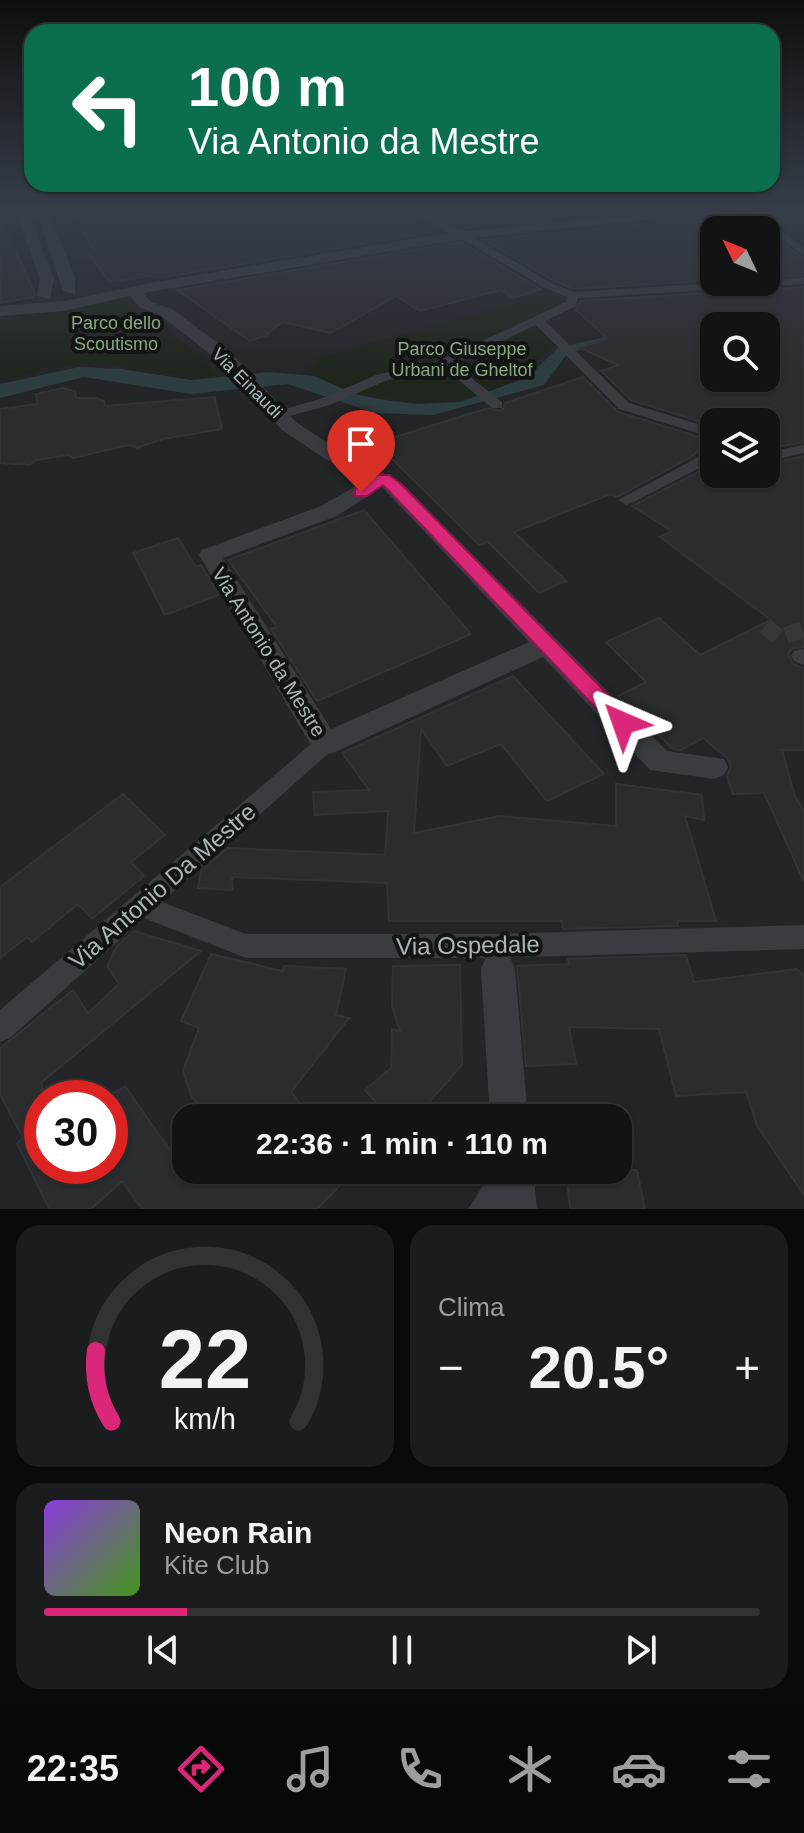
<!DOCTYPE html>
<html lang="it">
<meta charset="utf-8">
<style>
body{margin:0;font-family:Arial,sans-serif;background:#1b1c1d;color:#f1f3f6;height:100vh;display:flex;flex-direction:column;font-size:30px;white-space:nowrap}
*{box-sizing:border-box;margin:0}
p{font-size:26px;color:#9c9ea0}
.icon{flex:none;width:44px;height:44px;fill:none;stroke:currentColor;stroke-width:2;stroke-linecap:round;stroke-linejoin:round}
.map{position:relative;height:1209px;overflow:hidden}
.details{display:flex;flex-direction:column;gap:16px;padding:16px;background:#0a0a0b;flex:1}
.details>*{flex:none}
.hud{position:absolute;left:24px;top:24px;width:756px;height:168px;border-radius:24px;box-shadow:0 2px 6px #0004,0 0 0 2px #313234;background:#0b6e4f;color:#fff;overflow:hidden}
.needle{width:52px;rotate:313deg}
.fabs{position:absolute;left:700px;top:216px;display:grid;gap:16px}
.fabs a{display:grid;place-items:center;width:80px;height:80px;border-radius:16px;background:#121314;box-shadow:0 2px 6px #0004,0 0 0 2px #313234;font-size:40px}
.speed{position:absolute;left:24px;top:1080px;display:flex;gap:16px;font-size:40px;font-weight:700;text-align:center}
.speed>*{display:grid;place-content:center;width:104px;height:104px;border-radius:50%;background:#121314;box-shadow:0 2px 6px #0004,0 0 0 2px #313234;line-height:1}
.speed .limit{border:12px solid #d22;background:#fff;color:#111}
.pin{position:absolute;display:grid;place-items:center;width:68px;height:68px;color:#fff;margin:-82px -34px;border-radius:50% 50% 50% 0;rotate:-45deg;box-shadow:0 0 8px #0007}
.pin .icon{rotate:45deg}
.me{position:absolute;width:88px;margin:-44px;rotate:317deg;stroke-linejoin:round;filter:drop-shadow(0 0 6px #0008)}
.turn{display:flex;align-items:center;gap:28px;height:168px;padding:0 32px;font-size:36px}
.turn .icon{width:104px;height:104px;stroke-width:2.5}
.turn b{display:block;font-size:56px;line-height:68px}
.big{font-size:60px;font-weight:800;line-height:1.1}
.details .tile{flex:1;display:flex;flex-direction:column;justify-content:center;gap:12px;min-width:0;padding:0 28px;border-radius:24px;background:#1b1c1d}
.details .dial{align-items:center;gap:0}
.dial svg{height:208px;overflow:visible;fill:none;stroke:#313234;stroke-width:7;stroke-linecap:round;text-anchor:middle}
.dial text{fill:#f1f3f6;stroke:none}
.song{display:flex;align-items:center;gap:24px}
.cover{width:96px;height:96px;border-radius:12px;background:linear-gradient(135deg,hsl(270 70% 55%),hsl(100 70% 35%))}
.played{height:8px;border-radius:4px;background:linear-gradient(90deg,#db2777 20%,#313234 20%)}
.keys{display:flex;justify-content:space-around;direction:ltr}
.heat{display:flex;justify-content:space-between;align-items:center;font-size:44px;direction:ltr}
.details .tiles{flex:1;display:grid;gap:16px;grid-template-columns:1fr 1fr}
.tile:last-child{grid-column:span 2}
.trip{position:absolute;left:172px;top:1104px;width:460px;height:80px;border-radius:24px;background:#121314;box-shadow:0 2px 6px #0004,0 0 0 2px #313234;font-weight:800;line-height:80px;text-align:center}
.dock{display:flex;height:128px;justify-content:space-around;align-items:center;background:#070808;color:#9c9ea0}
.dock .icon{width:56px;height:56px}
.dock .on{color:#db2777}
.dock b{font-size:36px;color:#f1f3f6}
.map>svg:first-child{display:block}
.built{fill:#242528;fill-rule:evenodd}
.green{fill:#1f261d}
.water{fill:#2c3e40}
.building{fill:#2b2c2e;stroke:#323337;stroke-width:2;fill-rule:evenodd}
.lines{fill:none;stroke-linecap:round;stroke-linejoin:round}
.pedestrian-tunnel{stroke:#35383a;stroke-width:17;stroke-dasharray:17 9;stroke-linecap:butt}
.pedestrian{fill:#393c40;fill-rule:evenodd}
.minor{fill:#393c40;fill-rule:evenodd}
.route{fill:#db2777;stroke:#8e194d;stroke-width:2}
.labels{text-anchor:middle;dominant-baseline:central;stroke-width:8;stroke-linejoin:round;paint-order:stroke}
.far-park-label{font-size:18px;fill:#8aa87f;stroke:#131415}
.far-street-label{font-size:18px;fill:#a9b5bb;stroke:#131415}
.street-label{font-size:20px;fill:#a9b5bb;stroke:#131415}
.near-street-label{font-size:24px;fill:#a9b5bb;stroke:#131415}
</style>
<div class="map">
<svg width="804" height="1209" viewBox="0 0 804 1209">
<rect width="100%" height="100%" fill="#18191a"/>
<path class="built" d="M0 210H804V1209H0ZM714 230H766V282H714ZM714 326H766V378H714ZM714 422H766V474H714ZM42 1098H110V1166H42ZM186 1118H618V1170H186Z"/>
<path class="green" d="M550 294 566 303 532 319 559 344C540 353 530 372 511 382 464 407 404 406 354 391 338 387 325 377 308 373L317 358Z
M123 299 202 356 218 377C177 379 140 366 99 364 65 363 33 372 0 381V321Z"/>
<path class="water" d="M631 332 567 354 544 385 433 415 375 413 288 384 191 394 84 377 0 398V384L79 367 121 369 191 380 269 372 314 376 354 394 384 400 418 404 460 402 526 378 559 347Z"/>
<path class="building" d="M73 210H403L439 231 159 278 150 276 109 282 88 253 94 252Z
M430 210H511L541 221 465 228Z
M752 213 754 218 731 230H714V280L574 289 554 281 484 240Z
M0 218 35 293 34 297 0 303Z
M766 231 804 259V275L766 277Z
M461 242 541 289 514 298 501 290 420 311 396 296 331 333 282 322 267 335 250 341 177 290Z
M804 287V442L783 446 766 441V422H714V426L631 400 601 371 618 365 580 348 608 339 576 310 580 301ZM766 319V378H714V324Z
M583 377 618 412 712 441 691 457 617 497 611 494 514 532 566 581 539 593 488 542 479 545 376 443 488 408 502 411 505 403Z
M62 388 75 391 76 398H96L104 401 105 406 215 397 222 429 163 439 137 448 129 445 73 458 69 455 36 460 30 465 0 463V409L38 404 36 394Z
M766 456 783 461 804 456V647L793 648 788 654 793 664 804 668V750H782L795 796 804 811V882L764 793 733 794 727 776 731 766 727 758 703 738 681 750 673 749 618 696 646 682 606 642 659 618 700 655 771 620 660 537 672 531 632 506 704 469 714 459V474H766Z
M364 510 471 634 317 701 271 629 277 627 228 560Z
M178 538 196 567 201 565 219 595 165 615 133 553Z
M513 676 604 774 547 801 501 744 447 766 421 729 414 833 499 816 616 826V784L702 795 704 820 685 816 716 921H677L678 926 563 929 562 921H389L387 883 232 877 233 890 198 888 201 871 227 848 385 855 388 811 315 815 313 792 369 790 342 753Z
M123 794 165 835 131 862 144 876 92 919 78 904 32 942 27 937 0 958V887Z
M134 931 201 951 42 1082V1166H110V1095L125 1086 174 1156 186 1142V1170H355L317 1209H142L122 1181 91 1209H49L17 1143 23 1138 0 1094V1048L73 990 88 1013 119 984 107 966 117 946Z
M211 954 283 971 284 966 346 969 336 1015 349 1018 291 1092 311 1118H215L192 1098 183 1071 199 1028 181 1021Z
M686 955 694 982 797 969 804 976V1195L757 1126 746 1092 676 1096 659 1029 569 1027 576 1064 526 1066 517 966 569 964 568 959Z
M460 965 462 1065 415 1118H390L365 1090 391 1068 392 1029 400 1031 392 1007 393 966Z
M566 1170H637L645 1209H570Z"/>
<g class="lines">
<path class="pedestrian-tunnel" d="M765 626 779 638 804 629"/>
<path class="pedestrian" d="M754 210H764L766 218 804 248V256L758 221Z
M458 233H466L553 284 574 292 804 278V284L578 298 576 306 545 321 629 403 714 429V438L619 409 536 325 454 364 502 402V408H492L443 367 385 381 330 405 279 419 274 418V412L320 399 376 375 441 360 566 302 567 297 545 288 458 237Z
M714 443V455L703 466 632 503 626 505 618 500 693 460Z
M766 444 783 449 804 445V453L782 458 766 453Z
M801 649 804 650V665L794 661 791 656 794 651Z
M325 735 332 738 336 744 332 750 162 902 246 934H495L804 925V949L495 958H246L144 918 10 1038 0 1042V1010L318 738Z"/>
<path class="minor" d="M15 210H27L54 279 50 299 37 296 40 279Z
M36 210H48L75 277V294L63 291Z
M406 210H423L464 231 689 210H741L462 239 143 293 151 302 172 309 230 352 296 422 341 452 402 483 667 751 724 759 728 767 724 775 714 779 650 770 543 657 335 752 325 755 315 752 199 555 202 550 321 506 368 479 327 460 282 430 218 360 160 315 141 308 130 296 64 311 0 316V306L64 301 156 282 448 233ZM382 487 529 642 331 729 223 558 337 516Z
M498 952 510 957 515 969 528 1118H490L481 969 486 957Z
M493 1170H533L537 1209H468Z"/>
</g>
<linearGradient id="sky" x2="0" y2="1"><stop stop-color="#0d0e0e"/><stop offset="0.55" stop-color="#373e49"/><stop offset="1" stop-color="#373e49" stop-opacity="0"/></linearGradient>
<rect width="804" height="380" fill="url(#sky)"/>
<path class="route" d="M378 475H389L401 484 630 717 633 723 630 728H615L389 491 383 485 367 496H355V489Z"/>
<g class="labels">
<g class="far-park-label">
<text x="116" y="323">Parco dello<tspan x="116" dy="21">Scoutismo</tspan></text>
<text x="462" y="349">Parco Giuseppe<tspan x="462" dy="21">Urbani de Gheltof</tspan></text>
</g>
<g class="far-street-label">
<text transform="translate(247 383) rotate(45)">Via Einaudi</text>
</g>
<g class="street-label">
<text transform="translate(269 652) rotate(58)">Via Antonio da Mestre</text>
</g>
<g class="near-street-label">
<text transform="translate(162 886) rotate(-41)">Via Antonio Da Mestre</text>
<text transform="translate(468 945) rotate(-1)">Via Ospedale</text>
</g>
</g>
</svg>
<div class="fabs">
<a><svg class="needle" viewBox="-14 -14 28 28"><path d="M0-13l5 13h-10z" fill="#e53935"/><path d="M0 13l5-13h-10z" fill="#9c9ea0"/></svg></a>
<a><svg class="icon" aria-label="search" viewBox="0 0 24 24"><circle cx="10" cy="10" r="6"/><path d="M15 15l6 6"/></svg></a>
<a><svg class="icon" aria-label="layers" viewBox="0 0 24 24"><path d="M12 4l9 5-9 5-9-5zM3 14l9 5 9-5"/></svg></a>
</div>
<div class="speed"><div class="limit">30</div></div>
<div class="pin" style="left:361px;top:492px;background:#d93025"><svg class="icon" aria-label="arrive" viewBox="0 0 24 24"><path d="M6 21V4h12l-3 4 3 4H6"/></svg></div>
<svg class="me" style="left:623px;top:723px" viewBox="-20 -20 40 40"><path d="M0-17L14 15 0 8-14 15z" fill="#db2777" stroke="#fff" stroke-width="4"/></svg>
<div class="trip">22:36 · 1 min · 110 m</div>
<div class="hud">
<div class="turn"><svg class="icon" aria-label="left" viewBox="0 0 24 24"><path d="M17 20v-9H6M10 6l-5 5 5 5"/></svg><div><b>100 m</b>Via Antonio da Mestre</div></div>
</div>
</div>
<section class="details">
<div class="tiles">
<div class="tile dial"><svg viewBox="0 0 100 80">
<path d="M14 69A42 42 0 1 1 86 69"/>
<path d="M14 69A42 42 0 0 1 8 42" stroke="#db2777"/>
<text x="50" y="56" font-size="32" font-weight="700">22</text>
<text x="50" y="72" font-size="11">km/h</text>
</svg></div>
<div class="tile"><p>Clima</p>
<div class="heat"><a>−</a><b class="big">20.5°</b><a>+</a></div>
</div>
<div class="tile">
<div class="song"><i class="cover"></i><div><b>Neon Rain</b><p>Kite Club</p></div></div>
<div class="played"></div>
<div class="keys"><svg class="icon" aria-label="previous" viewBox="0 0 24 24"><path d="M18 5L8 12l10 7zM5 5v14"/></svg><svg class="icon" aria-label="pause" viewBox="0 0 24 24"><path d="M8 5v14M16 5v14"/></svg><svg class="icon" aria-label="next" viewBox="0 0 24 24"><path d="M6 5l10 7-10 7zM19 5v14"/></svg></div>
</div>
</div>
</section>
<nav class="dock">
<b>22:35</b>
<svg class="icon on" aria-label="directions" viewBox="0 0 24 24"><path d="M12 3l9 9-9 9-9-9zM9 14v-3h6M13 9l2 2-2 2"/></svg>
<svg class="icon" aria-label="music" viewBox="0 0 24 24"><path d="M9 18V5l10-2v13"/><circle cx="6" cy="18" r="3"/><circle cx="16" cy="16" r="3"/></svg>
<svg class="icon" aria-label="phone" viewBox="0 0 24 24"><path d="M5 4h4l2 5-3 2q2 4 5 5l2-3 5 2v4C11 20 4 13 5 4z"/></svg>
<svg class="icon" aria-label="climate" viewBox="0 0 24 24"><path d="M12 3v18M4 7l16 10M4 17L20 7"/></svg>
<svg class="icon" aria-label="car" viewBox="0 0 24 24"><path d="M5 17H2v-5l4-1 3-4h7l3 4 3 1v5h-3M9 17h6M6 11h13"/><circle cx="7" cy="17" r="2"/><circle cx="17" cy="17" r="2"/></svg>
<svg class="icon" aria-label="filters" viewBox="0 0 24 24"><path d="M4 7h16M4 17h16"/><circle cx="9" cy="7" r="2"/><circle cx="15" cy="17" r="2"/></svg>
</nav>
